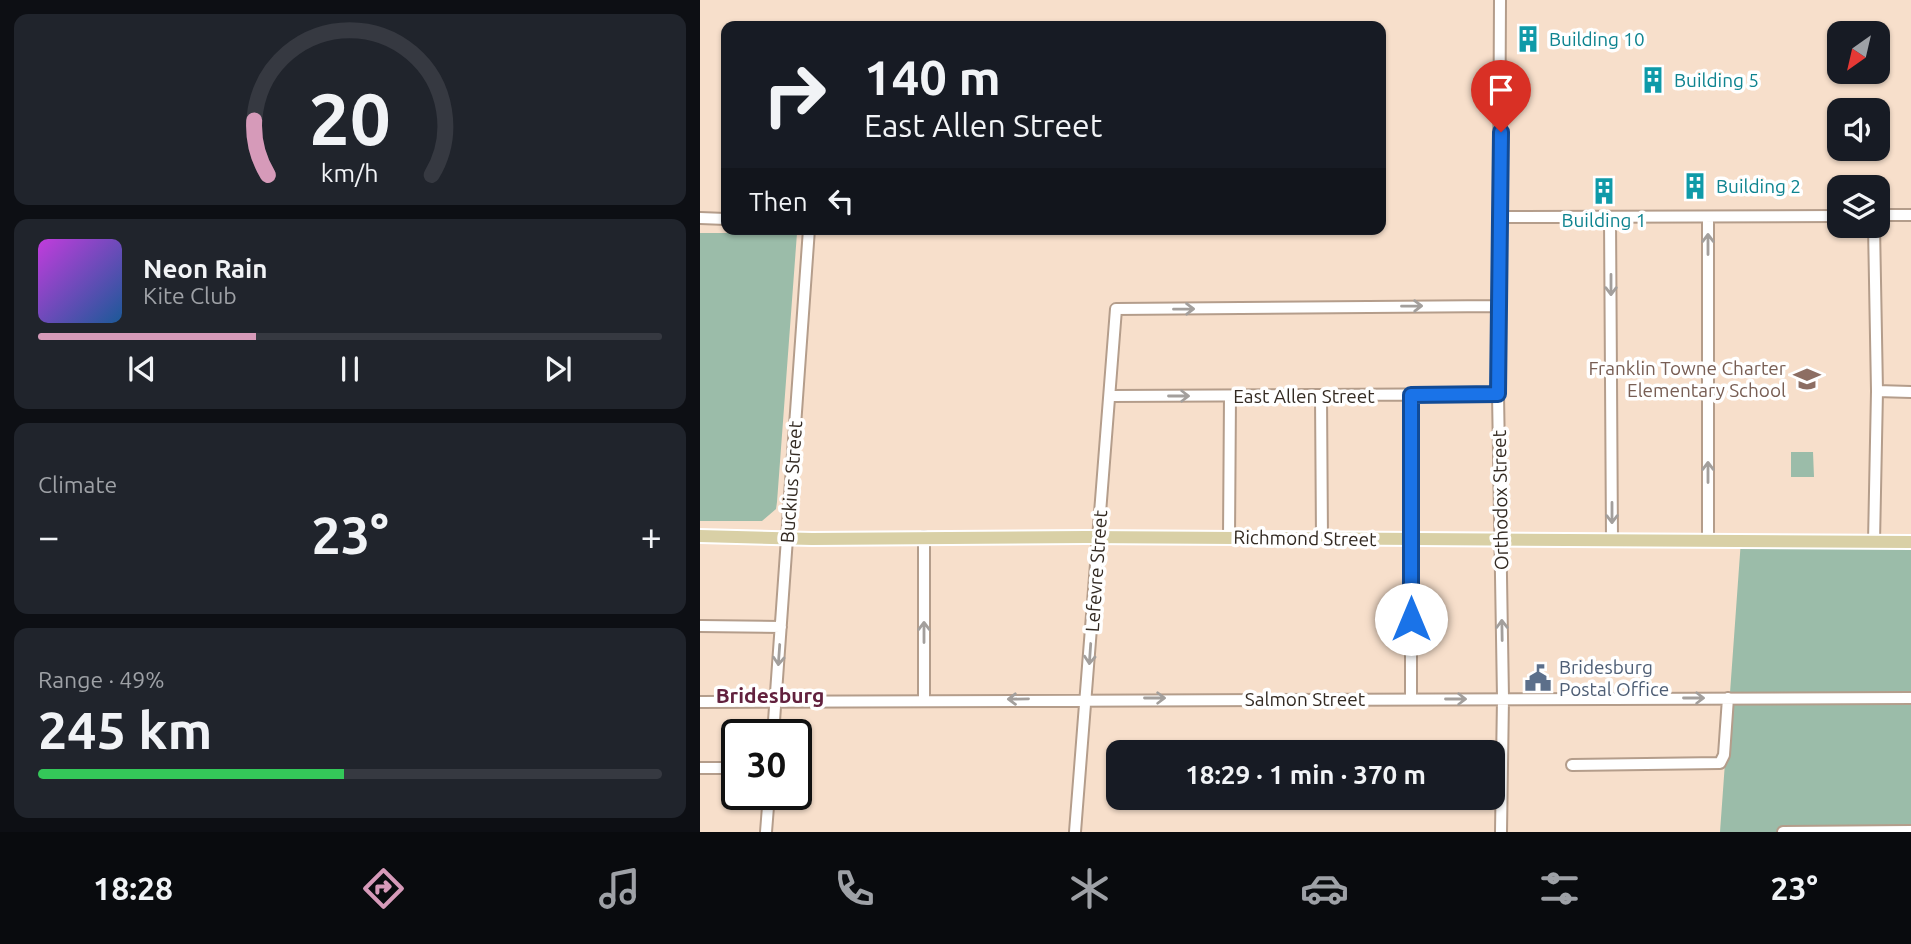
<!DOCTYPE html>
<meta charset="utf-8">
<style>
body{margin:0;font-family:Ubuntu,sans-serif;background:#20242c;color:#f1f3f6;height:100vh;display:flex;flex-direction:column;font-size:26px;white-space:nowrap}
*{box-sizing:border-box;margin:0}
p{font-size:23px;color:#9ea1a6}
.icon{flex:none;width:38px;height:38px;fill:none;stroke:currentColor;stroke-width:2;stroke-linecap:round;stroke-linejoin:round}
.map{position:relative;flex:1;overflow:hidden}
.sheet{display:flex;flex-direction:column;gap:14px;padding:14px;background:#0d0f14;width:700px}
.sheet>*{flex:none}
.hud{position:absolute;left:21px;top:21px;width:665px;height:214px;border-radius:14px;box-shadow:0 2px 5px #0004;background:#171b24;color:#f1f3f6;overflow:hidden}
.needle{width:46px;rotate:214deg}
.controls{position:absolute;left:1127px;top:21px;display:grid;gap:14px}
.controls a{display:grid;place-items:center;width:63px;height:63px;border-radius:14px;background:#171b24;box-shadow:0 2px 5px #0004;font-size:35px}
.speed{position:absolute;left:21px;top:719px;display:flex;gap:14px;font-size:35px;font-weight:700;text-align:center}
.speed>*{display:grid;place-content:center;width:91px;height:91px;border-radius:50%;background:#171b24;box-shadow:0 2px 5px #0004;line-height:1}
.speed .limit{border:4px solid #111;border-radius:10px;background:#fff;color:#111}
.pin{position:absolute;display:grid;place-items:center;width:60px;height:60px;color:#fff;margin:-72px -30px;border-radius:50% 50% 50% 0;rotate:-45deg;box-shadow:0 0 7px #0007}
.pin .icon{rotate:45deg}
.me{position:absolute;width:77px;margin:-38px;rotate:0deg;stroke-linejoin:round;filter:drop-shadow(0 0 5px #0008)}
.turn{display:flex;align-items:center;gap:24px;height:147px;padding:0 28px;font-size:32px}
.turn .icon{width:91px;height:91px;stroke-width:2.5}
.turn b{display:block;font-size:49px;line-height:60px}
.then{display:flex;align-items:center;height:66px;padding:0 28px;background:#0003;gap:14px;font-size:26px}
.big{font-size:52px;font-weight:700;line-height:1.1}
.sheet .tile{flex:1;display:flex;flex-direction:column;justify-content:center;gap:10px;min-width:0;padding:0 24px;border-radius:14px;background:#20242c}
.sheet .dial{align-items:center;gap:0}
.dial svg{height:182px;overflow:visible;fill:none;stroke:#363941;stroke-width:7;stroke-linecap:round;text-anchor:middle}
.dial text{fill:#f1f3f6;stroke:none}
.song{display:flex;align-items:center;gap:21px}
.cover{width:84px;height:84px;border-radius:10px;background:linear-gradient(135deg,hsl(290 70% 55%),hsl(210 70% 35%))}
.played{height:7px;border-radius:4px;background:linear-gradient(90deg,#d69ab9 35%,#363941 35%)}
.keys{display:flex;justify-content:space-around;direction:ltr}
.heat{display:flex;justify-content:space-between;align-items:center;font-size:38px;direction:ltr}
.charge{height:10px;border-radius:5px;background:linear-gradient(90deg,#34c759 49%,#363941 0)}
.trip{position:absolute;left:406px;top:740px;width:399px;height:70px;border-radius:14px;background:#171b24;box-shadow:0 2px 5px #0004;font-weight:700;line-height:70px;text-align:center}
.tabs{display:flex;height:112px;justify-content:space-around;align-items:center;background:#090b0e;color:#9ea1a6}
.tabs .icon{width:49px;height:49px}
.tabs .selected{color:#d69ab9}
.tabs b{font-size:32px;color:#f1f3f6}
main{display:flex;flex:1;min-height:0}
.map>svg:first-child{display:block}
.green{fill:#9bbca9}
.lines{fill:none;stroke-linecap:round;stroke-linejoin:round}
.minor-casing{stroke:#b49d8b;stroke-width:14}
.major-casing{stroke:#fff;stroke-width:16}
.minor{stroke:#fff;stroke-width:10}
.major{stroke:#d9d0a6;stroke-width:12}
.oneway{stroke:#a39f9c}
.route-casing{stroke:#114b97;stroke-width:18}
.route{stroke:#1a73e8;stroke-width:12}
.labels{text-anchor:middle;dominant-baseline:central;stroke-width:7;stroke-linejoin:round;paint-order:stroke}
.culture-label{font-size:19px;fill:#0d838f;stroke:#fff;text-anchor:start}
.education-label{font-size:19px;fill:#785e54;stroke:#fff;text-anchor:end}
.street-label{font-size:19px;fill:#332a22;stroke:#fff}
.service-label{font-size:19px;fill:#4e5e75;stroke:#fff;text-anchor:start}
.neighbourhood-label{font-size:21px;font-weight:bold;fill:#62213e;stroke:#fff}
</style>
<main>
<section class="sheet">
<div class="tile dial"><svg viewBox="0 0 100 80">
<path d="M14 69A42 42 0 1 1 86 69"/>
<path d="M14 69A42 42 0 0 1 8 45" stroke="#d69ab9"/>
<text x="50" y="56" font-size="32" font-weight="700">20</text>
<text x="50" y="72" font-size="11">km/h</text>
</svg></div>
<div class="tile">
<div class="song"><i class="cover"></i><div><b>Neon Rain</b><p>Kite Club</p></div></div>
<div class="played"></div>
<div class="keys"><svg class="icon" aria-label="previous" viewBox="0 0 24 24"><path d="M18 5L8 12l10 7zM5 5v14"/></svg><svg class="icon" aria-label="pause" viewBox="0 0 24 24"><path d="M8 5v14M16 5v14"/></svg><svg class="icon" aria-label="next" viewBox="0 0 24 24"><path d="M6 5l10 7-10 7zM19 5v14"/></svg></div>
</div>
<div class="tile"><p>Climate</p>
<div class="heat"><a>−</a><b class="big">23°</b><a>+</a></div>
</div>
<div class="tile"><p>Range · 49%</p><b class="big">245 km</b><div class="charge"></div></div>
</section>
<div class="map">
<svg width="1211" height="832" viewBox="0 0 1211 832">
<rect width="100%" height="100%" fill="#f7dfcb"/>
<path class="green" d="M0 233H97L77 502 76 509 62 521H0Z
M1091 452H1113L1114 477H1091Z
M1041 540 1211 542V832H1020Z"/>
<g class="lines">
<defs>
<path id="minor" d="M800 0 798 394 803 698 801 832
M1178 215H1211
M801 217 1139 216
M910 217 912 540
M1008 217V540
M0 218 26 219
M1174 226 1177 391 1174 542
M1177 391 1211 392
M711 395V699
M411 396 798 394
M621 396 622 539
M224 537V700
M529 537 530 396
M0 626 81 627
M0 702 1211 698
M73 735 109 229
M872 765 1020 763 1024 755 1028 698
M0 768H37
M66 832 69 794
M375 832 416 309 800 306
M1083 832 1211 831"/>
<path id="major" d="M0 536 112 539 386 537 1211 542"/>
</defs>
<use href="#minor" class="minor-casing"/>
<use href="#major" class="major-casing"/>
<use href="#minor" class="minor"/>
<use href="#major" class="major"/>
</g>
<defs><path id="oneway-shaft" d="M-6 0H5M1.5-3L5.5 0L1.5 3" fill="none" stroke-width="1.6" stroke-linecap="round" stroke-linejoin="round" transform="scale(1.75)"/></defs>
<g class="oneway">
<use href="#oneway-shaft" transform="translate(1008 244) rotate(-90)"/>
<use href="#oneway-shaft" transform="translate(911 285) rotate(90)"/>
<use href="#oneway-shaft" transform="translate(712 306) rotate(-1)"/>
<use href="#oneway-shaft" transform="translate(484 309) rotate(-1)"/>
<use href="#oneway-shaft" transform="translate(479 396)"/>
<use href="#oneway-shaft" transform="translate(1008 472) rotate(-90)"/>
<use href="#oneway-shaft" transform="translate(912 513) rotate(90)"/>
<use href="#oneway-shaft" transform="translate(802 630) rotate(-91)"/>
<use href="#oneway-shaft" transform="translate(224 632) rotate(-90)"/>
<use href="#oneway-shaft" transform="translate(390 654) rotate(94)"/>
<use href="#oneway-shaft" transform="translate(79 655) rotate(94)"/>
<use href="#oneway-shaft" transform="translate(455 698)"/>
<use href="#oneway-shaft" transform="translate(994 698)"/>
<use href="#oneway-shaft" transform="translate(318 699) rotate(179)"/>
<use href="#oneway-shaft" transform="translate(756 699)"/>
</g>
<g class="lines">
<defs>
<path id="route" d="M711 619V395L798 394 801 132"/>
</defs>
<use href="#route" class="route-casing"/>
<use href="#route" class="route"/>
</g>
<defs>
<symbol id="building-bare" viewBox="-9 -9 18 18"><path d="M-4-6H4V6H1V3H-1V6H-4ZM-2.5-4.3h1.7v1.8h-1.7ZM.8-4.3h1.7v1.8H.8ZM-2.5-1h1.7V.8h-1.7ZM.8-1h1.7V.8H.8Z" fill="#0f9aa8" stroke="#fff" stroke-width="2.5" paint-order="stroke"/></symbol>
<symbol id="school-bare" viewBox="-9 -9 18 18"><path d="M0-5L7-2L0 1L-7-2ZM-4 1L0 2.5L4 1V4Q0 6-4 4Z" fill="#8d6e63" stroke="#fff" stroke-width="2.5" paint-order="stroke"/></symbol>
<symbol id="civic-bare" viewBox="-9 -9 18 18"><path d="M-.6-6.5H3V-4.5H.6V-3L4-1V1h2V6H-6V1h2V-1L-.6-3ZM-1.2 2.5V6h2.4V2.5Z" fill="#5c6f8a" stroke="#fff" stroke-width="2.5" paint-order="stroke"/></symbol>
</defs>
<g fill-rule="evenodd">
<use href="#building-bare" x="809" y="20" width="38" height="38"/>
<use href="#building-bare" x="934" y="61" width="38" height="38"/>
<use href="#building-bare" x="976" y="167" width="38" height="38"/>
<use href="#building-bare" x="885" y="172" width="38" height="38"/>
<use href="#school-bare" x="1088" y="360" width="38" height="38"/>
<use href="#civic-bare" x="819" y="659" width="38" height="38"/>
</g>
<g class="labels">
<g class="culture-label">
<text x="849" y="39">Building 10</text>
<text x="974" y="80">Building 5</text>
<text x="1016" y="186">Building 2</text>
<text x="904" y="220" text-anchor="middle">Building 1</text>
</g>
<g class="education-label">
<text x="1086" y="368">Franklin Towne Charter<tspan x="1086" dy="22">Elementary School</tspan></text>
</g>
<g class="street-label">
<text x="604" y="396">East Allen Street</text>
<text transform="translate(91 482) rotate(-86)">Buckius Street</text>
<text transform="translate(800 500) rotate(-91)">Orthodox Street</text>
<text transform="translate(605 538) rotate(1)">Richmond Street</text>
<text transform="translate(396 571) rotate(-86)">Lefevre Street</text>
<text x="605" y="699">Salmon Street</text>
</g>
<g class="service-label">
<text x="859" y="667">Bridesburg<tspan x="859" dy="22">Postal Office</tspan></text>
</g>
<g class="neighbourhood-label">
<text x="70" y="695">Bridesburg</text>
</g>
</g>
</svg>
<div class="controls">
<a><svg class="needle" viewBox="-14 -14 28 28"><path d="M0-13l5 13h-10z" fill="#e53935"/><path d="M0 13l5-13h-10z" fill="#9ea1a6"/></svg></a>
<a><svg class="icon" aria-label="sound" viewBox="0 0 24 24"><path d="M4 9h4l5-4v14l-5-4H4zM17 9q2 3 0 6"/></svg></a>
<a><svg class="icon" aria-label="layers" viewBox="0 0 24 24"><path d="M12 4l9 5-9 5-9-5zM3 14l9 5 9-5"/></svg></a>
</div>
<div class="speed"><div class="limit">30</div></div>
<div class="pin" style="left:801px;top:132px;background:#d93025"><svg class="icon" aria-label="arrive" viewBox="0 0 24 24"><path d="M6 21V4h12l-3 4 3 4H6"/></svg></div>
<svg class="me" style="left:711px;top:619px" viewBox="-20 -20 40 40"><circle r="19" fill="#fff"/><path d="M0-13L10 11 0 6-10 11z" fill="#1a73e8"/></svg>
<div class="trip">18:29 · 1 min · 370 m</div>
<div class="hud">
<div class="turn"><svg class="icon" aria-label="right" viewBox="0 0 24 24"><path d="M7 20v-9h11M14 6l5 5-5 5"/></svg><div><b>140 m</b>East Allen Street</div></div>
<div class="then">Then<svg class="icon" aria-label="left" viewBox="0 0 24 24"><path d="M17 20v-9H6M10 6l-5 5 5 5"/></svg></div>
</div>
</div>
</main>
<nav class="tabs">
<b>18:28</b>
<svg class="icon selected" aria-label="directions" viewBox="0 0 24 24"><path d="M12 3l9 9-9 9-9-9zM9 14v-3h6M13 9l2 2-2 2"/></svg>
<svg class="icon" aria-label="music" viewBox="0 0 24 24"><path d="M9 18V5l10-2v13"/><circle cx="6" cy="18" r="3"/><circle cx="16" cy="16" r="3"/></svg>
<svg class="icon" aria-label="phone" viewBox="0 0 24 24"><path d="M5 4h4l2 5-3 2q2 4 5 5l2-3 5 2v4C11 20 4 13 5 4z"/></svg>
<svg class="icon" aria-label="climate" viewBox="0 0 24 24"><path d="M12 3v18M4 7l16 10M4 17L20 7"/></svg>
<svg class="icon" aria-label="car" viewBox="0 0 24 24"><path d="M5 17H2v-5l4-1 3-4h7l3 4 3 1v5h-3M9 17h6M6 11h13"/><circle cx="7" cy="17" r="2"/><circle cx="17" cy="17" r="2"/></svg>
<svg class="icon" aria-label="filters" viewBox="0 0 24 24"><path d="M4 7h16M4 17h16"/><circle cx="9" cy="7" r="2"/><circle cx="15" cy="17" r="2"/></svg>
<b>23°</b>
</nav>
